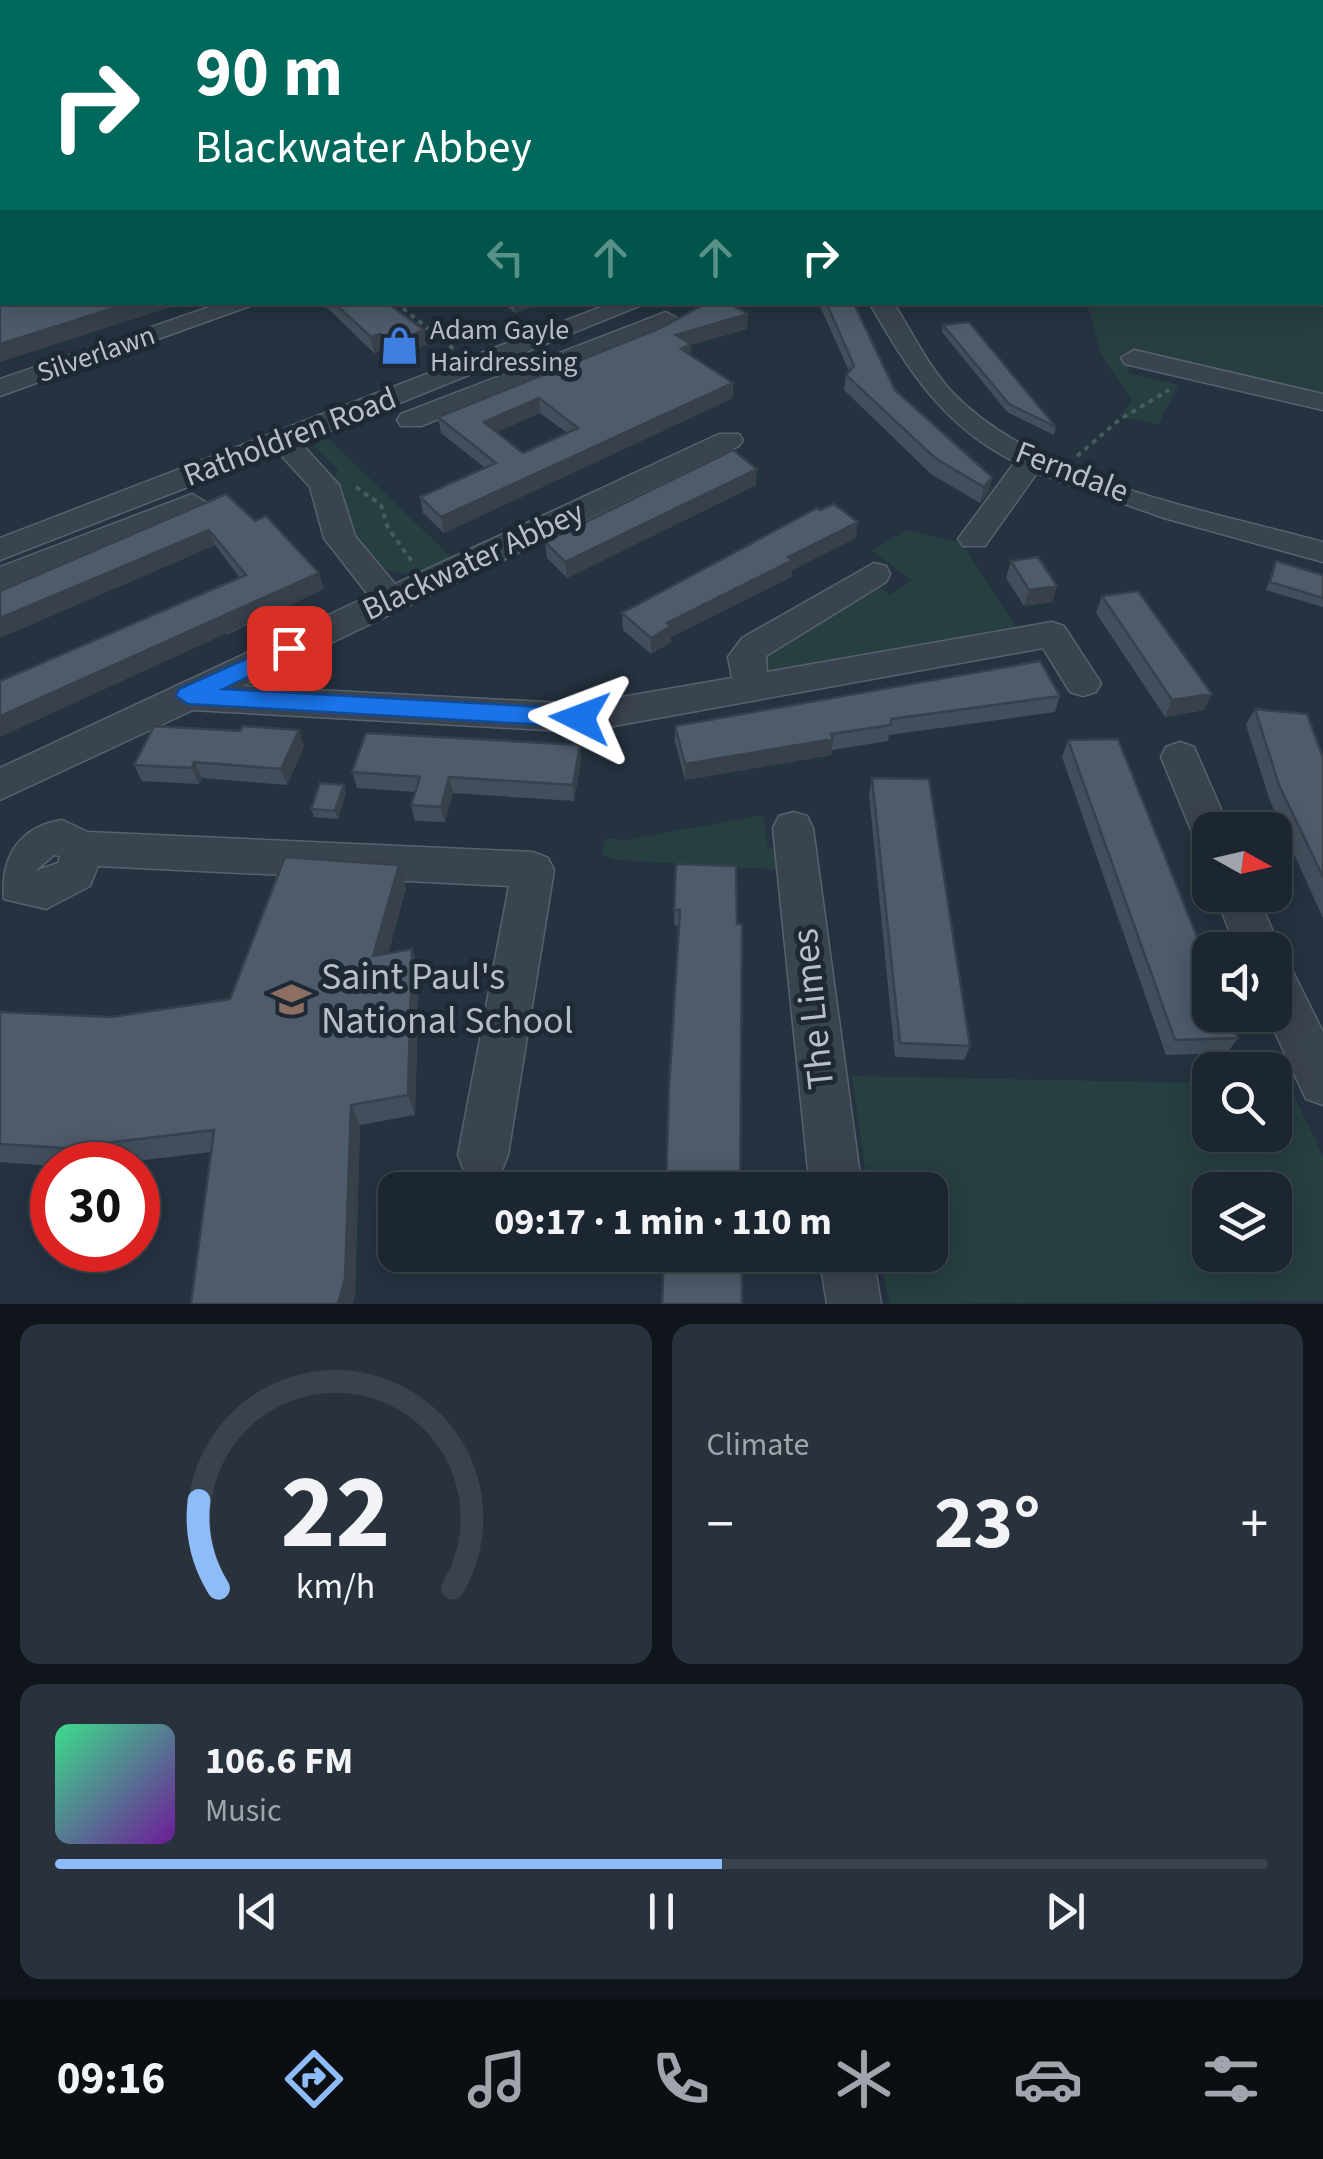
<!DOCTYPE html>
<meta charset="utf-8">
<style>
body{margin:0;font-family:"Source Sans 3",sans-serif;background:#29323c;color:#f1f3f6;height:100vh;display:flex;flex-direction:column;font-size:38px;white-space:nowrap}
*{box-sizing:border-box;margin:0}
p{font-size:32px;color:#a0a5ab}
.icon{flex:none;width:55px;height:55px;fill:none;stroke:currentColor;stroke-width:2;stroke-linecap:round;stroke-linejoin:round}
.map{position:relative;height:1304px;overflow:hidden}
.sheet{display:flex;flex-direction:column;gap:20px;padding:20px;background:#0f151a;flex:1}
.sheet>*{flex:none}
.top-card{position:absolute;left:0px;top:0px;width:1325px;height:305px;box-shadow:0 5px 25px #0003,0 0 0 2px #3a434c;background:#00695c;color:#fff;overflow:hidden}
.needle{width:65px;rotate:98deg}
.controls{position:absolute;left:1192px;top:812px;display:grid;gap:20px}
.controls a{display:grid;place-items:center;width:100px;height:100px;border-radius:20px;background:#1c2630;box-shadow:0 5px 25px #0003,0 0 0 2px #3a434c;font-size:50px}
.speed{position:absolute;left:30px;top:1142px;display:flex;gap:20px;font-size:50px;font-weight:700;text-align:center}
.speed>*{display:grid;place-content:center;width:130px;height:130px;border-radius:50%;background:#1c2630;box-shadow:0 5px 25px #0003,0 0 0 2px #3a434c;line-height:1}
.speed .limit{border:15px solid #d22;background:#fff;color:#111}
.pin{position:absolute;display:grid;place-items:center;width:85px;height:85px;color:#fff;margin:-42px;border-radius:20px;box-shadow:0 5px 15px #0006}
.me{position:absolute;width:110px;margin:-55px;rotate:273deg;stroke-linejoin:round;filter:drop-shadow(0 0 8px #0008)}
.turn{display:flex;align-items:center;gap:35px;height:210px;padding:0 30px;font-size:45px}
.turn .icon{width:130px;height:130px;stroke-width:2.5}
.turn b{display:block;font-size:70px;line-height:85px}
.lanes{display:flex;align-items:center;height:95px;padding:0 30px;background:#0003;justify-content:center;gap:50px;direction:ltr}
.lanes .off{opacity:.35}
.big{font-size:75px;font-weight:700;line-height:1.1}
.sheet .card{flex:1;display:flex;flex-direction:column;justify-content:center;gap:15px;min-width:0;padding:0 35px;border-radius:20px;background:#29323c}
.sheet .dial{align-items:center;gap:0}
.dial svg{height:260px;overflow:visible;fill:none;stroke:#3a434c;stroke-width:7;stroke-linecap:round;text-anchor:middle}
.dial text{fill:#f1f3f6;stroke:none}
.song{display:flex;align-items:center;gap:30px}
.cover{width:120px;height:120px;border-radius:15px;background:linear-gradient(135deg,hsl(150 70% 55%),hsl(280 70% 35%))}
.played{height:10px;border-radius:5px;background:linear-gradient(90deg,#8ebcf8 55%,#3a434c 55%)}
.keys{display:flex;justify-content:space-around;direction:ltr}
.heat{display:flex;justify-content:space-between;align-items:center;font-size:55px;direction:ltr}
.sheet .tiles{flex:1;display:grid;gap:20px;grid-template-columns:1fr 1fr}
.card:last-child{grid-column:span 2}
.trip{position:absolute;left:378px;top:1172px;width:570px;height:100px;border-radius:20px;background:#1c2630;box-shadow:0 5px 25px #0003,0 0 0 2px #3a434c;font-weight:700;line-height:100px;text-align:center}
.dock{display:flex;height:160px;justify-content:space-around;align-items:center;background:#0b0f13;color:#a0a5ab}
.dock .icon{width:70px;height:70px}
.dock .on{color:#8ebcf8}
.dock b{font-size:45px;color:#f1f3f6}
.map>svg:first-child{display:block}
.green{fill:#273f41;fill-rule:evenodd}
.lines{fill:none;stroke-linecap:round;stroke-linejoin:round}
.minor-casing{stroke:#57626d;stroke-width:3}
.path-far1{stroke:#465c5e;stroke-width:2.5;stroke-dasharray:4 4;stroke-linecap:butt}
.path{stroke:#465c5e;stroke-width:4;stroke-dasharray:5 5;stroke-linecap:butt}
.minor{fill:#3a4450;fill-rule:evenodd}
.wall{fill:#434e5c;fill-rule:evenodd}
.shaded-wall{fill:#37404b}
.building{fill:#4e5b6b;stroke:#37404b;stroke-width:2.5;fill-rule:evenodd}
.route{fill:#1a73e8;stroke:#114b97;stroke-width:2.5}
.labels{text-anchor:middle;dominant-baseline:central;stroke-width:10;stroke-linejoin:round;paint-order:stroke}
.far-poi-label{font-size:28px;fill:#b6bfca;stroke:#1e2935;text-anchor:start}
.far-street-label{font-size:28px;fill:#b6bfca;stroke:#1e2935}
.street-label{font-size:32px;fill:#b6bfca;stroke:#1e2935}
.near-poi-label{font-size:38px;fill:#b6bfca;stroke:#1e2935;text-anchor:start}
.near-street-label{font-size:38px;fill:#b6bfca;stroke:#1e2935}
</style>
<div class="map">
<svg width="1323" height="1304" viewBox="0 0 1323 1304">
<rect width="100%" height="100%" fill="#253240"/>
<path class="green" d="M0 0H1217L1227 2H2L0 158Z
M1323 290V397L1134 353 1128 373 1179 385 1158 425 1120 416 1132 401 1101 355 1087 303 1322 302Z
M326 436 454 560C377 601 356 544 332 482L338 470 314 447 318 438Z
M906 530 962 543 1020 633 777 675 762 670 766 653 878 587 890 595 912 580 871 551Z
M763 815 768 847 782 849 784 870 615 860 601 854 606 838 625 840Z
M852 1076 1210 1083V1135H1275V1085H1289L1323 1156V1301L890 1304 879 1255H930V1190H868ZM1210 1190H1275V1255H1210Z"/>
<g class="lines">
<defs>
<path id="minor" d="M1175 0H1199L1201 2H1177Z
M1241 0H1265L1267 2H1243Z
M1322 27H1323V37H1322Z
M0 61H2V71H0Z
M1322 131H1323V143H1322Z
M2 228V243L0 244V229Z
M0 257 2 258V275L0 274Z
M224 302H261L0 396V379Z
M614 302H649L301 443 339 485 355 536 395 584 719 434H739L743 440 739 446 242 686 581 704 732 678 728 657 742 638 874 563 886 566 890 574 886 582 766 656 767 672 1052 622 1064 626 1101 683 1096 692 1083 696 1070 692 1043 648 581 732 193 710 0 800V768L369 596 324 538 310 487 278 452 0 560V538Z
M869 302H893C912 332 928 366 952 392 1038 482 1207 510 1323 542V562L1164 518 1037 473 985 546H963L958 539 1015 462C943 426 908 370 869 302Z
M666 312 678 319 675 324 421 426H401L397 420 401 414Z
M1134 350 1323 394V410L1125 364 1121 358Z
M192 494 207 503 203 510 0 590V567Z
M1180 742 1194 747 1230 830H1210V847L1196 842 1161 757 1166 747Z
M793 812 807 816 813 828 862 1190H810L773 828 779 816Z
M62 820 88 832 533 852 548 858 554 870 508 1155 501 1173 483 1180 465 1173 458 1155 509 886 98 866 90 886 46 909 4 899C0 854 22 826 62 820ZM54 855 60 856 58 863 35 871Z
M1215 895H1257L1281 950 1275 963 1291 968 1323 1032V1105L1306 1099 1267 1015H1275V950H1237Z
M819 1255H873L881 1304H827Z"/>
</defs>
<use href="#minor" class="minor-casing"/>
<path class="path-far1" d="M312 0 326 2
M615 0 650 2
M1027 2 1034 0"/>
<path class="path" d="M395 302 455 350
M1077 456 1119 420 1169 390
M356 487 381 505 388 528 413 563"/>
<use href="#minor" class="minor"/>
</g>
<path class="wall" d="M321 302H386L424 330 427 345 394 358 383 350 374 353Z
M501 302H545L515 313Z
M818 302H853L895 390 992 477 988 493 980 503 931 474 844 390 846 375 849 371Z
M748 314 747 329 691 345V356L733 383V398L444 533 423 513 420 497 485 468 441 433 438 417ZM540 413 567 433 523 453 497 432Z
M943 325 1056 427 1054 435 1007 412 942 332Z
M756 485 567 578 547 558 545 542Z
M226 494 324 589 226 635 240 578 215 545 0 638Z
M856 538 792 570 791 577 671 637V642L651 654 623 630 622 613Z
M1011 561 1057 586 1052 602 1024 606 1006 578Z
M1276 561 1323 575V607L1266 590Z
M1102 596 1204 710 1165 717 1096 613Z
M1060 696 1055 712 889 735 888 741 832 750 831 755 685 780 675 742V726Z
M1255 709 1323 758V918L1270 801 1246 725Z
M240 731 304 746 287 785 202 778 199 784 142 781 134 765Z
M1068 740 1238 1038 1227 1053 1166 1055 1062 757Z
M580 745 581 761 574 801 453 793 445 822 415 821 411 805 415 792 357 788 352 772Z
M872 778 970 1046 964 1060 895 1057 869 794Z
M344 785 346 793 338 819 314 817 311 809Z
M676 864 736 866 679 926 674 925Z
M399 865 406 888 388 954 412 949 419 972 415 1115 360 1125 355 1296 211 1152 103 1165 52 1166 0 1162V1012L111 1017 230 999Z"/>
<path class="shaded-wall" d="M133 302H187L0 362V344Z
M514 302H545L515 313Z
M748 314 747 329 691 345V359L681 364 676 335Z
M424 330 427 345 394 358 391 343Z
M380 334 383 350 374 353 371 337Z
M733 383V398L444 533 441 517Z
M539 398 540 413 486 437 484 422Z
M757 469 756 485 567 578 565 562Z
M992 477 988 493 980 503 984 487Z
M858 522 856 538 792 570 791 577 671 637V642L651 654V638L667 623 788 557Z
M209 530 215 545 0 638V618Z
M319 573 324 589 0 737V716Z
M1057 586 1052 602 1024 606 1029 590Z
M1212 694 1204 710 1165 717 1172 700Z
M299 730 304 746 287 785 281 769Z
M833 739 831 755 685 780V764Z
M580 745 581 761 574 801 573 785Z
M194 762 202 778 199 784 192 768Z
M449 777 453 793 445 822 441 807Z
M344 785 346 793 338 819 335 811Z
M399 865 406 888 381 979 373 956Z
M412 949 419 972 415 1115 408 1095Z
M351 1105 360 1125 355 1296 353 1304H338Z"/>
<path class="building" d="M1322 58H1323L1322 122Z
M0 279H2V302H133L0 344Z
M333 302H386L424 330 391 343 380 334 371 337Z
M709 302H727L748 314 676 335 691 344 681 349 733 383 441 517 420 497 496 463 438 417 658 329ZM539 398 578 428 523 453 484 422Z
M826 302H853L895 390 992 477 984 487 935 458 846 375 854 366Z
M969 322 1056 427 1009 404 943 325Z
M733 450 757 469 565 562 545 542Z
M226 494 255 521 266 516 319 573 0 716V681L246 575 209 530 0 618V591Z
M834 504 858 522 788 557 793 560 667 623 671 626 651 638 622 613 817 508 820 510Z
M1038 557 1057 586 1029 590 1011 561Z
M1276 561 1323 575V598L1270 582Z
M1138 591 1212 694 1172 700 1102 596Z
M1040 661 1060 696 891 719V725L831 734 833 739 685 764 675 726Z
M1255 709 1307 714 1323 758V877L1279 785Z
M154 726 240 731 243 726 299 730 281 769 194 762 192 768 134 765Z
M366 733 580 745 573 785 449 777 441 807 411 805 420 777 352 772Z
M1118 739 1210 969V1015H1228L1238 1038 1175 1040 1068 740Z
M872 778 929 779 970 1046 900 1043Z
M320 783 344 785 335 811 311 809Z
M285 857 399 865 373 956 412 949 408 1095 351 1105 345 1279 338 1304H191L214 1130 64 1148 0 1144V1012L111 1017 230 999Z
M676 864 736 866 737 924H742L740 1190H666L669 1088 680 910H674Z
M664 1255H742V1304H662Z"/>
<path class="route" d="M289 640 300 648 297 653 223 689 580 709 593 718 580 727 188 704 176 696 179 689Z"/>
<defs>
<symbol id="shop-bare" viewBox="-9 -9 18 18"><path d="M-5-2.5h2.3a2.7 3.5 0 0 1 5.4 0H5L5.5 6h-11ZM-1.5-2.5h3a1.5 2.3 0 0 0-3 0Z" fill="#3f7fe0" stroke="#1e2935" stroke-width="2.5" paint-order="stroke"/></symbol>
<symbol id="school-bare" viewBox="-9 -9 18 18"><path d="M0-5L7-2L0 1L-7-2ZM-4 1L0 2.5L4 1V4Q0 6-4 4Z" fill="#8d6e63" stroke="#1e2935" stroke-width="2.5" paint-order="stroke"/></symbol>
</defs>
<g fill-rule="evenodd">
<use href="#shop-bare" x="372" y="318" width="55" height="55"/>
<use href="#school-bare" x="264" y="972" width="55" height="55"/>
</g>
<g class="labels">
<g class="far-poi-label">
<text x="430" y="330">Adam Gayle<tspan x="430" dy="32">Hairdressing</tspan></text>
</g>
<g class="far-street-label">
<text transform="translate(96 354) rotate(-19)">Silverlawn</text>
</g>
<g class="street-label">
<text transform="translate(290 437) rotate(-21)">Ratholdren Road</text>
<text transform="translate(1072 472) rotate(21)">Ferndale</text>
<text transform="translate(473 561) rotate(-25)">Blackwater Abbey</text>
</g>
<g class="near-poi-label">
<text x="321" y="977">Saint Paul's<tspan x="321" dy="44">National School</tspan></text>
</g>
<g class="near-street-label">
<text transform="translate(813 1009) rotate(-96)">The Limes</text>
</g>
</g>
</svg>
<div class="controls">
<a><svg class="needle" viewBox="-14 -14 28 28"><path d="M0-13l5 13h-10z" fill="#e53935"/><path d="M0 13l5-13h-10z" fill="#a0a5ab"/></svg></a>
<a><svg class="icon" aria-label="sound" viewBox="0 0 24 24"><path d="M4 9h4l5-4v14l-5-4H4zM17 9q2 3 0 6"/></svg></a>
<a><svg class="icon" aria-label="search" viewBox="0 0 24 24"><circle cx="10" cy="10" r="6"/><path d="M15 15l6 6"/></svg></a>
<a><svg class="icon" aria-label="layers" viewBox="0 0 24 24"><path d="M12 4l9 5-9 5-9-5zM3 14l9 5 9-5"/></svg></a>
</div>
<div class="speed"><div class="limit">30</div></div>
<div class="pin" style="left:289px;top:648px;background:#d93025"><svg class="icon" aria-label="arrive" viewBox="0 0 24 24"><path d="M6 21V4h12l-3 4 3 4H6"/></svg></div>
<svg class="me" style="left:580px;top:718px" viewBox="-20 -20 40 40"><path d="M0-17L14 15 0 8-14 15z" fill="#1a73e8" stroke="#fff" stroke-width="4"/></svg>
<div class="trip">09:17 · 1 min · 110 m</div>
<div class="top-card">
<div class="turn"><svg class="icon" aria-label="right" viewBox="0 0 24 24"><path d="M7 20v-9h11M14 6l5 5-5 5"/></svg><div><b>90 m</b>Blackwater Abbey</div></div>
<div class="lanes"><svg class="icon off" aria-label="left" viewBox="0 0 24 24"><path d="M17 20v-9H6M10 6l-5 5 5 5"/></svg><svg class="icon off" aria-label="ahead" viewBox="0 0 24 24"><path d="M12 20V5M6 11l6-6 6 6"/></svg><svg class="icon off" aria-label="ahead" viewBox="0 0 24 24"><path d="M12 20V5M6 11l6-6 6 6"/></svg><svg class="icon" aria-label="right" viewBox="0 0 24 24"><path d="M7 20v-9h11M14 6l5 5-5 5"/></svg></div>
</div>
</div>
<section class="sheet">
<div class="tiles">
<div class="card dial"><svg viewBox="0 0 100 80">
<path d="M14 69A42 42 0 1 1 86 69"/>
<path d="M14 69A42 42 0 0 1 8 42" stroke="#8ebcf8"/>
<text x="50" y="56" font-size="32" font-weight="700">22</text>
<text x="50" y="72" font-size="11">km/h</text>
</svg></div>
<div class="card"><p>Climate</p>
<div class="heat"><a>−</a><b class="big">23°</b><a>+</a></div>
</div>
<div class="card">
<div class="song"><i class="cover"></i><div><b>106.6 FM</b><p>Music</p></div></div>
<div class="played"></div>
<div class="keys"><svg class="icon" aria-label="previous" viewBox="0 0 24 24"><path d="M18 5L8 12l10 7zM5 5v14"/></svg><svg class="icon" aria-label="pause" viewBox="0 0 24 24"><path d="M8 5v14M16 5v14"/></svg><svg class="icon" aria-label="next" viewBox="0 0 24 24"><path d="M6 5l10 7-10 7zM19 5v14"/></svg></div>
</div>
</div>
</section>
<nav class="dock">
<b>09:16</b>
<svg class="icon on" aria-label="directions" viewBox="0 0 24 24"><path d="M12 3l9 9-9 9-9-9zM9 14v-3h6M13 9l2 2-2 2"/></svg>
<svg class="icon" aria-label="music" viewBox="0 0 24 24"><path d="M9 18V5l10-2v13"/><circle cx="6" cy="18" r="3"/><circle cx="16" cy="16" r="3"/></svg>
<svg class="icon" aria-label="phone" viewBox="0 0 24 24"><path d="M5 4h4l2 5-3 2q2 4 5 5l2-3 5 2v4C11 20 4 13 5 4z"/></svg>
<svg class="icon" aria-label="climate" viewBox="0 0 24 24"><path d="M12 3v18M4 7l16 10M4 17L20 7"/></svg>
<svg class="icon" aria-label="car" viewBox="0 0 24 24"><path d="M5 17H2v-5l4-1 3-4h7l3 4 3 1v5h-3M9 17h6M6 11h13"/><circle cx="7" cy="17" r="2"/><circle cx="17" cy="17" r="2"/></svg>
<svg class="icon" aria-label="filters" viewBox="0 0 24 24"><path d="M4 7h16M4 17h16"/><circle cx="9" cy="7" r="2"/><circle cx="15" cy="17" r="2"/></svg>
</nav>
